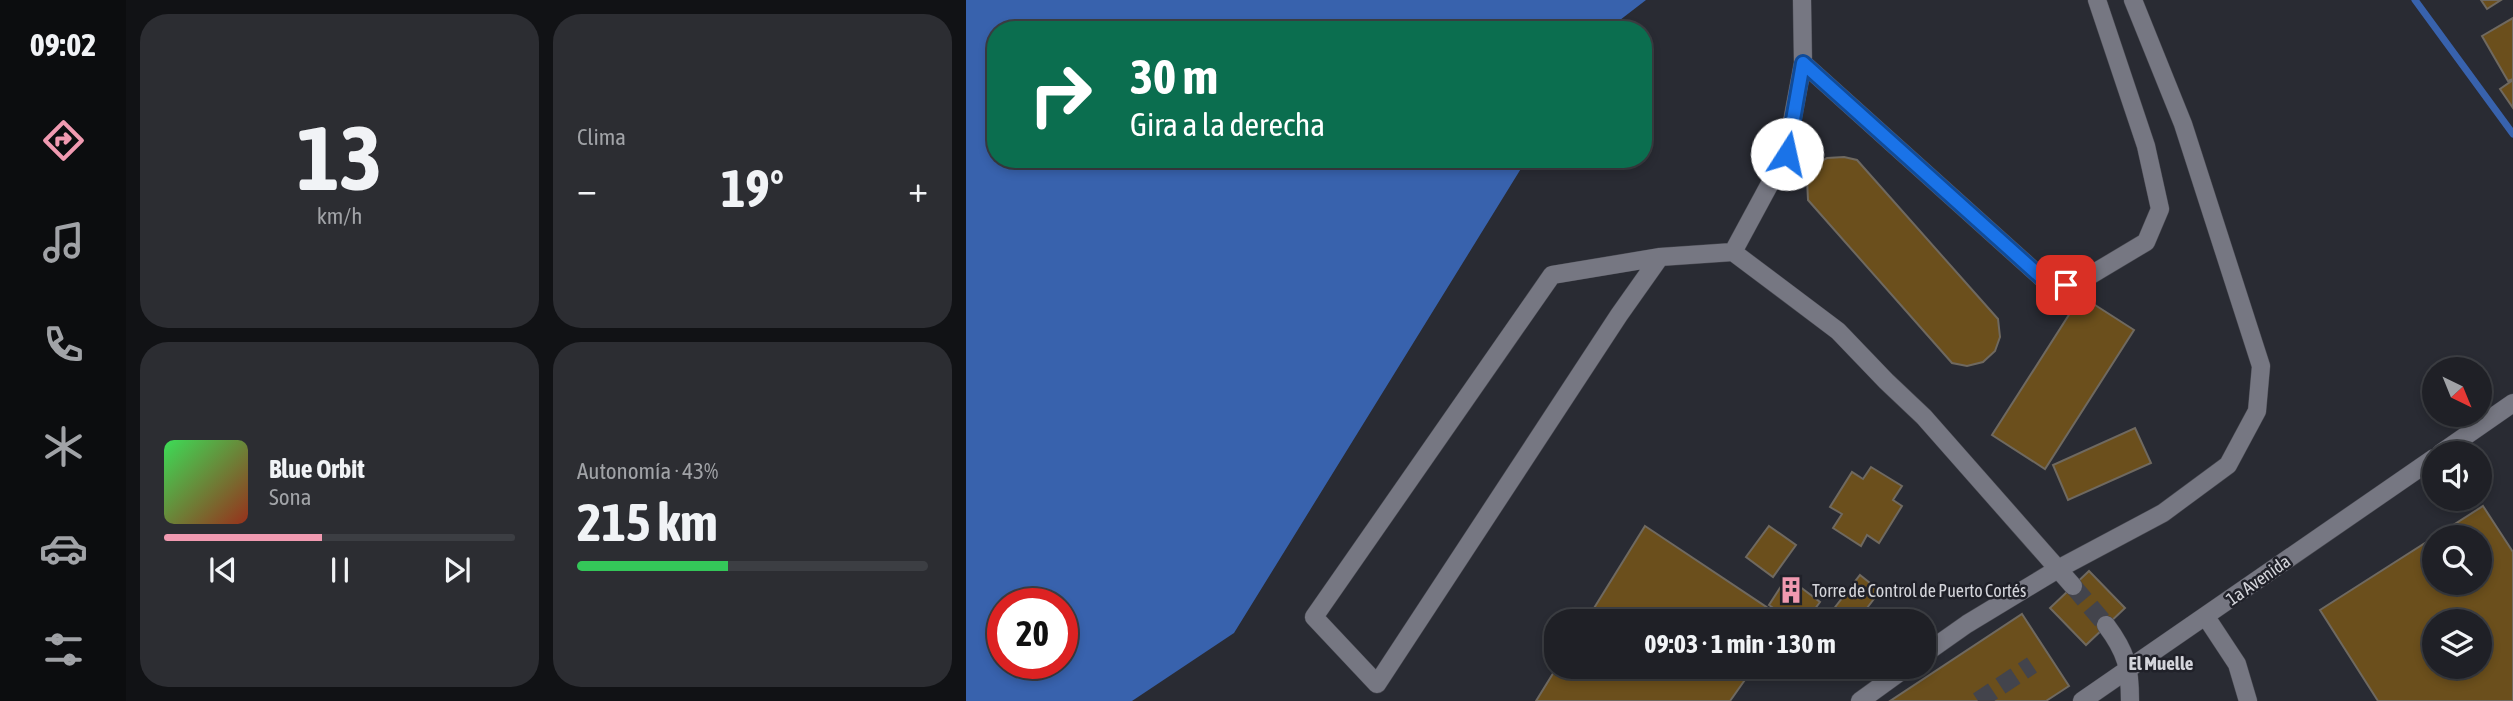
<!DOCTYPE html>
<html lang="es">
<meta charset="utf-8">
<style>
body{margin:0;font-family:"Asap Condensed",sans-serif;background:#2c2d32;color:#f1f3f6;height:100vh;display:flex;flex-direction:column;font-size:26px;white-space:nowrap}
*{box-sizing:border-box;margin:0}
p{font-size:23px;color:#a1a3a7}
.icon{flex:none;width:38px;height:38px;fill:none;stroke:currentColor;stroke-width:2;stroke-linecap:round;stroke-linejoin:round}
.map{position:relative;flex:1;overflow:hidden}
.drawer{display:flex;flex-direction:column;gap:14px;padding:14px;background:#111215;width:840px}
.drawer>*{flex:none}
.guide{position:absolute;left:21px;top:21px;width:665px;height:147px;border-radius:28px;box-shadow:0 4px 10px #0003,0 0 0 2px #3c3e43;background:#0b6e4f;color:#fff;overflow:hidden}
.needle{width:46px;rotate:137deg}
.controls{position:absolute;left:1456px;top:357px;display:grid;gap:14px}
.controls a{display:grid;place-items:center;width:70px;height:70px;border-radius:50%;background:#1f2026;box-shadow:0 4px 10px #0003,0 0 0 2px #3c3e43;font-size:35px}
.speed{position:absolute;left:21px;top:588px;display:flex;gap:14px;font-size:35px;font-weight:700;text-align:center}
.speed>*{display:grid;place-content:center;width:91px;height:91px;border-radius:50%;background:#1f2026;box-shadow:0 4px 10px #0003,0 0 0 2px #3c3e43;line-height:1}
.speed .limit{border:10px solid #d22;background:#fff;color:#111}
.pin{position:absolute;display:grid;place-items:center;width:60px;height:60px;color:#fff;margin:-30px;border-radius:14px;box-shadow:0 4px 10px #0006}
.me{position:absolute;width:77px;margin:-38px;rotate:10deg;stroke-linejoin:round;filter:drop-shadow(0 0 5px #0008)}
.turn{display:flex;align-items:center;gap:24px;height:147px;padding:0 28px;font-size:32px}
.turn .icon{width:91px;height:91px;stroke-width:2.5}
.turn b{display:block;font-size:49px;line-height:60px}
.big{font-size:52px;font-weight:700;line-height:1.1}
.drawer .card{flex:1;display:flex;flex-direction:column;justify-content:center;gap:10px;min-width:0;padding:0 24px;border-radius:28px;background:#2c2d32}
.drawer .dial{align-items:center;gap:0}
.dial b{font-size:91px;line-height:1}
.song{display:flex;align-items:center;gap:21px}
.cover{width:84px;height:84px;border-radius:10px;background:linear-gradient(135deg,hsl(130 70% 55%),hsl(10 70% 35%))}
.played{height:7px;border-radius:4px;background:linear-gradient(90deg,#f19ab1 45%,#3c3e43 45%)}
.keys{display:flex;justify-content:space-around;direction:ltr}
.heat{display:flex;justify-content:space-between;align-items:center;font-size:38px;direction:ltr}
.charge{height:10px;border-radius:5px;background:linear-gradient(90deg,#34c759 43%,#3c3e43 0)}
.drawer .tiles{flex:1;display:grid;gap:14px;grid-template-columns:repeat(2,1fr)}
.trip{position:absolute;left:578px;top:609px;width:392px;height:70px;border-radius:28px;background:#1f2026;box-shadow:0 4px 10px #0003,0 0 0 2px #3c3e43;font-weight:700;line-height:70px;text-align:center}
main{display:flex;flex:1;min-height:0}
.menu{display:flex;flex-direction:column;width:126px;justify-content:space-around;align-items:center;background:#0c0d0f;color:#a1a3a7}
.menu .icon{width:49px;height:49px}
.menu .current{color:#f19ab1}
.menu b{font-size:32px;color:#f1f3f6}
.map>svg:first-child{display:block}
.water{fill:#3862ad;fill-rule:evenodd}
.lines{fill:none;stroke-linecap:round;stroke-linejoin:round}
.stream{stroke:#3862ad;stroke-width:7}
.building{fill:#6b4f1c;stroke:#6f6960;stroke-width:2;fill-rule:evenodd}
.minor-tunnel{stroke:#43444c;stroke-width:18;stroke-dasharray:18 9;stroke-linecap:butt}
.minor-casing{stroke:#484951;stroke-width:19}
.minor{stroke:#767782;stroke-width:18}
.route-casing{stroke:#114b97;stroke-width:18}
.route{stroke:#1a73e8;stroke-width:12}
.labels{text-anchor:middle;dominant-baseline:central;stroke-width:5;stroke-linejoin:round;paint-order:stroke}
.street-label{font-size:18px;fill:#d4d5db;stroke:#202129}
.poi-label{font-size:18px;fill:#d4d5db;stroke:#202129;text-anchor:start}
.neighbourhood-label{font-size:19px;font-weight:bold;fill:#d4d5db;stroke:#202129}
</style>
<main>
<nav class="menu">
<b>09:02</b>
<svg class="icon current" aria-label="directions" viewBox="0 0 24 24"><path d="M12 3l9 9-9 9-9-9zM9 14v-3h6M13 9l2 2-2 2"/></svg>
<svg class="icon" aria-label="music" viewBox="0 0 24 24"><path d="M9 18V5l10-2v13"/><circle cx="6" cy="18" r="3"/><circle cx="16" cy="16" r="3"/></svg>
<svg class="icon" aria-label="phone" viewBox="0 0 24 24"><path d="M5 4h4l2 5-3 2q2 4 5 5l2-3 5 2v4C11 20 4 13 5 4z"/></svg>
<svg class="icon" aria-label="climate" viewBox="0 0 24 24"><path d="M12 3v18M4 7l16 10M4 17L20 7"/></svg>
<svg class="icon" aria-label="car" viewBox="0 0 24 24"><path d="M5 17H2v-5l4-1 3-4h7l3 4 3 1v5h-3M9 17h6M6 11h13"/><circle cx="7" cy="17" r="2"/><circle cx="17" cy="17" r="2"/></svg>
<svg class="icon" aria-label="filters" viewBox="0 0 24 24"><path d="M4 7h16M4 17h16"/><circle cx="9" cy="7" r="2"/><circle cx="15" cy="17" r="2"/></svg>
</nav>
<section class="drawer">
<div class="tiles">
<div class="card dial"><b>13</b><p>km/h</p></div>
<div class="card"><p>Clima</p>
<div class="heat"><a>−</a><b class="big">19°</b><a>+</a></div>
</div>
<div class="card">
<div class="song"><i class="cover"></i><div><b>Blue Orbit</b><p>Sona</p></div></div>
<div class="played"></div>
<div class="keys"><svg class="icon" aria-label="previous" viewBox="0 0 24 24"><path d="M18 5L8 12l10 7zM5 5v14"/></svg><svg class="icon" aria-label="pause" viewBox="0 0 24 24"><path d="M8 5v14M16 5v14"/></svg><svg class="icon" aria-label="next" viewBox="0 0 24 24"><path d="M6 5l10 7-10 7zM19 5v14"/></svg></div>
</div>
<div class="card"><p>Autonomía · 43%</p><b class="big">215 km</b><div class="charge"></div></div>
</div>
</section>
<div class="map">
<svg width="1547" height="701" viewBox="0 0 1547 701">
<rect width="100%" height="100%" fill="#292b33"/>
<path class="water" d="M0 0H680L641 30H30V159H561L268 633 166 701H0ZM37 604H96V663H37Z"/>
<g class="lines">
<path class="stream" d="M1449 0 1547 134"/>
</g>
<path class="building" d="M1515 0H1535L1521 9Z
M1547 18V79L1542 81 1516 36Z
M1547 80V108L1534 89Z
M878 157 891 160 1032 319 1034 337 1029 351 1017 362 1001 366 986 363 842 200 841 179 849 164 861 158Z
M1115 296 1168 330 1079 469 1026 435Z
M1169 428 1185 463 1102 500 1087 465Z
M905 467 936 486 927 500 936 506 913 543 901 535 895 546 867 528 876 514 864 507 886 472 897 479Z
M1517 506 1547 552V701H1412L1354 610ZM1468 537H1514V583H1468ZM1468 621H1514V667H1468Z
M679 526 820 620 620 621Z
M803 526 830 545 807 577 780 557Z
M1123 571 1159 608 1120 645 1084 608Z
M894 575 914 591 891 621H871L863 615Z
M821 577 854 602 840 621H826L803 605Z
M1056 614 1103 686 1080 701H924Z
M591 667H788L764 701H570Z"/>
<g class="lines">
<path class="minor-tunnel" d="M1107 586 1140 625
M1012 701 1066 665"/>
<defs>
<path id="minor" d="M837 63 1086 287 1113 282 1180 242 1194 209 1180 146 1131 0
M767 252 820 154 837 63 836 0
M694 257 586 275 348 617 411 684 653 315 694 257 767 252 872 331 920 381 958 417 1107 586
M1475 453 1547 403
M1240 617 1271 664 1282 701
M1140 625C1161 653 1164 668 1164 701
M957 655 1001 624 1092 569 1197 513 1262 465 1291 411 1295 366 1217 124 1167 0
M894 701 941 667
M1116 701 1468 458"/>
</defs>
<use href="#minor" class="minor-casing"/>
<use href="#minor" class="minor"/>
</g>
<g class="lines">
<defs>
<path id="route" d="M821 154 837 63 1086 287 1100 285"/>
</defs>
<use href="#route" class="route-casing"/>
<use href="#route" class="route"/>
</g>
<defs>
<symbol id="building-bare" viewBox="-9 -9 18 18"><path d="M-4-6H4V6H1V3H-1V6H-4ZM-2.5-4.3h1.7v1.8h-1.7ZM.8-4.3h1.7v1.8H.8ZM-2.5-1h1.7V.8h-1.7ZM.8-1h1.7V.8H.8Z" fill="#f19ab1" stroke="#202129" stroke-width="2.5" paint-order="stroke"/></symbol>
</defs>
<g fill-rule="evenodd">
<use href="#building-bare" x="806" y="571" width="38" height="38"/>
</g>
<g class="labels">
<g class="street-label">
<text transform="translate(1292 580) rotate(-35)">1a Avenida</text>
</g>
<g class="poi-label">
<text x="846" y="590">Torre de Control de Puerto Cortés</text>
</g>
<g class="neighbourhood-label">
<text x="1195" y="663">El Muelle</text>
</g>
</g>
</svg>
<div class="controls">
<a><svg class="needle" viewBox="-14 -14 28 28"><path d="M0-13l5 13h-10z" fill="#e53935"/><path d="M0 13l5-13h-10z" fill="#a1a3a7"/></svg></a>
<a><svg class="icon" aria-label="sound" viewBox="0 0 24 24"><path d="M4 9h4l5-4v14l-5-4H4zM17 9q2 3 0 6"/></svg></a>
<a><svg class="icon" aria-label="search" viewBox="0 0 24 24"><circle cx="10" cy="10" r="6"/><path d="M15 15l6 6"/></svg></a>
<a><svg class="icon" aria-label="layers" viewBox="0 0 24 24"><path d="M12 4l9 5-9 5-9-5zM3 14l9 5 9-5"/></svg></a>
</div>
<div class="speed"><div class="limit">20</div></div>
<div class="pin" style="left:1100px;top:285px;background:#d93025"><svg class="icon" aria-label="arrive" viewBox="0 0 24 24"><path d="M6 21V4h12l-3 4 3 4H6"/></svg></div>
<svg class="me" style="left:821px;top:154px" viewBox="-20 -20 40 40"><circle r="19" fill="#fff"/><path d="M0-13L10 11 0 6-10 11z" fill="#1a73e8"/></svg>
<div class="trip">09:03 · 1 min · 130 m</div>
<div class="guide">
<div class="turn"><svg class="icon" aria-label="right" viewBox="0 0 24 24"><path d="M7 20v-9h11M14 6l5 5-5 5"/></svg><div><b>30 m</b>Gira a la derecha</div></div>
</div>
</div>
</main>
